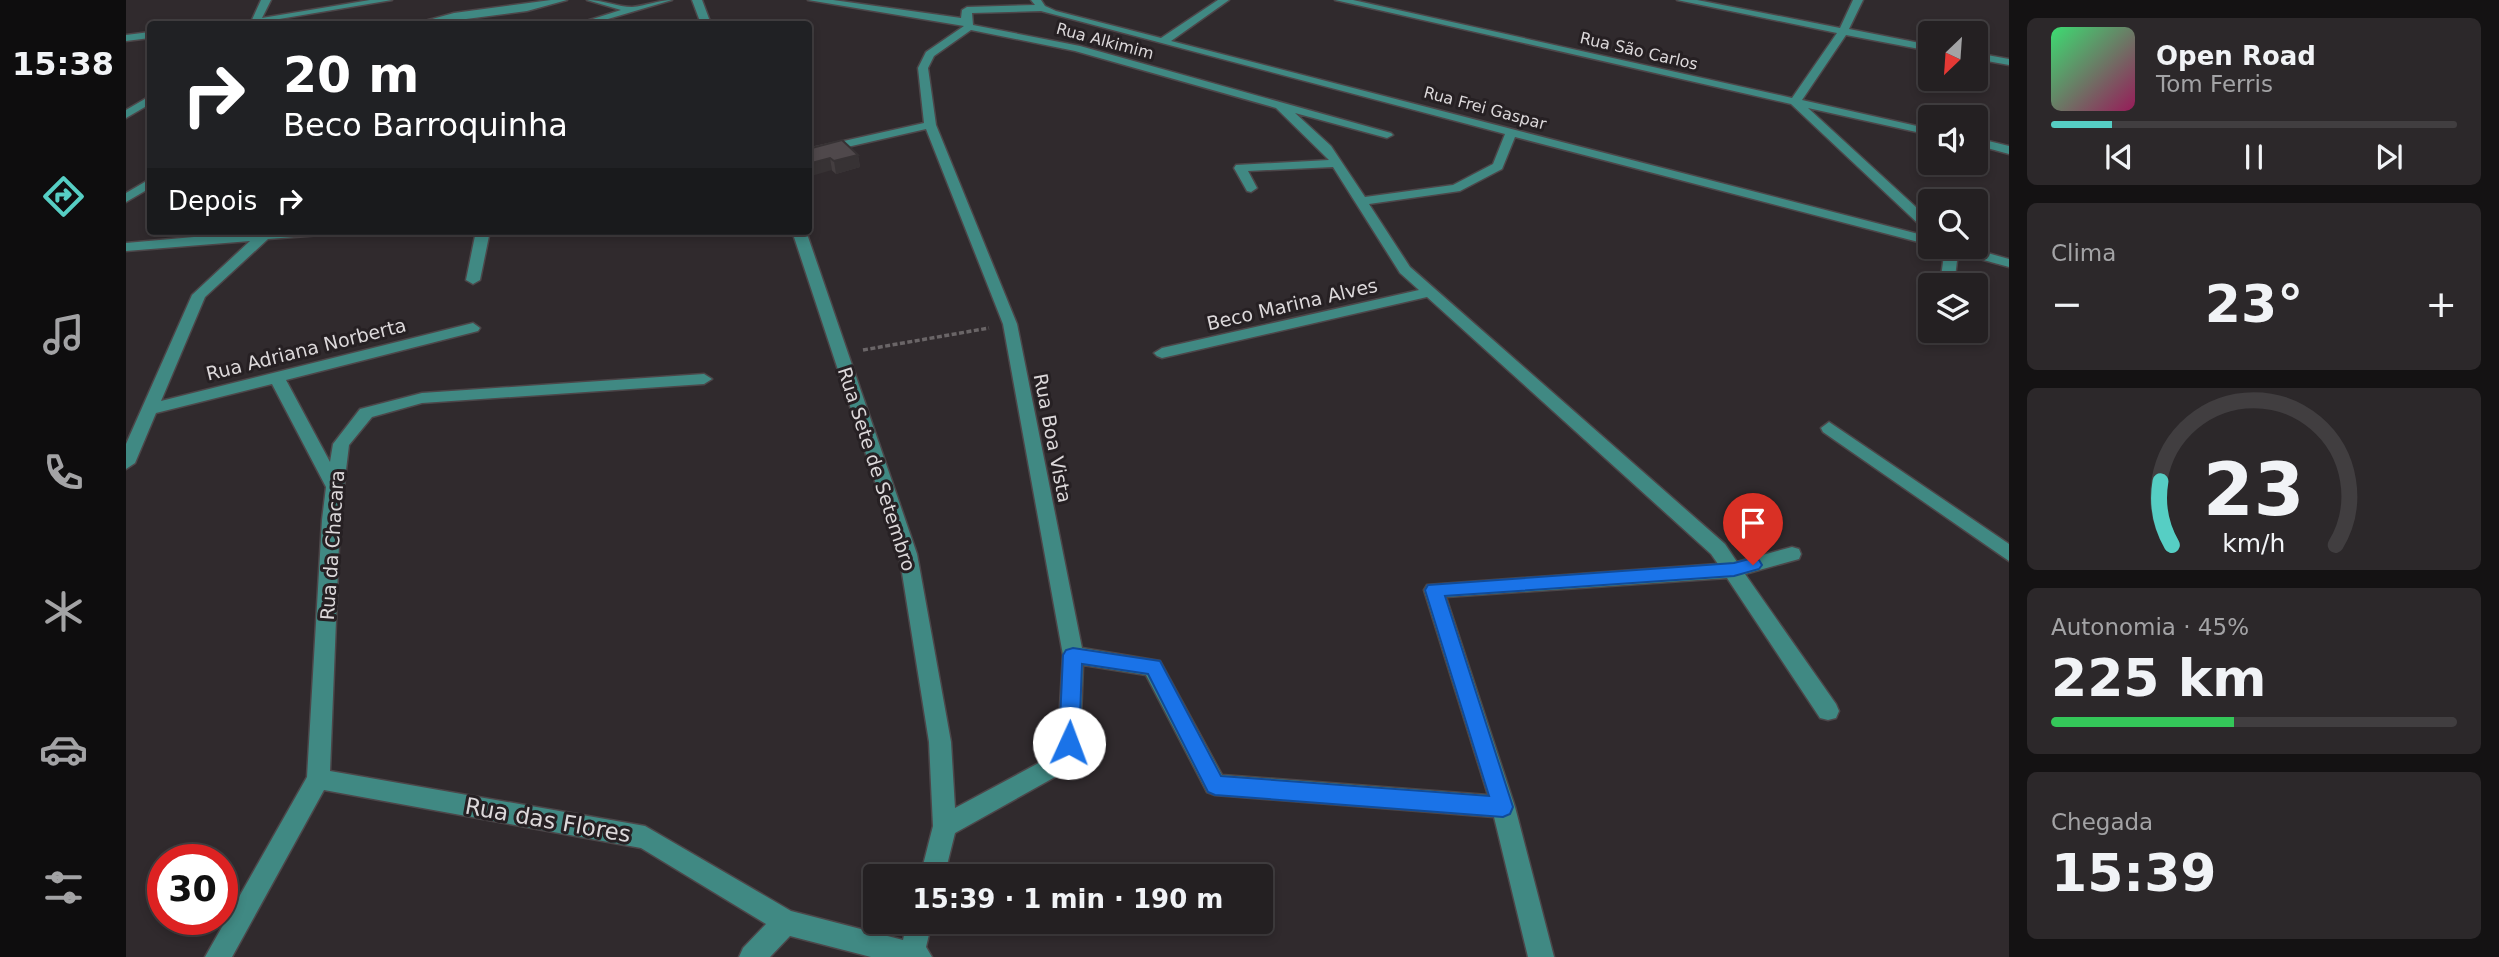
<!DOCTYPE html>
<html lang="pt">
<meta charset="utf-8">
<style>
body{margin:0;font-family:"DejaVu Sans",sans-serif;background:#2c282a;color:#f1f3f6;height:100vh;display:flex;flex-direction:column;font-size:26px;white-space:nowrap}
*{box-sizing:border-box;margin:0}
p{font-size:23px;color:#a3a3a5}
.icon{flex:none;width:38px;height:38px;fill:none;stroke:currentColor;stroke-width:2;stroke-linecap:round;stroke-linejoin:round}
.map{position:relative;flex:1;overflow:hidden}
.side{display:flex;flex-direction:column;gap:18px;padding:18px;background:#141213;width:490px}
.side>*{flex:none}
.banner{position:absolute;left:21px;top:21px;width:665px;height:214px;border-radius:7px;box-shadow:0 4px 10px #0003,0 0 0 2px #413e40;background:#202124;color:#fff;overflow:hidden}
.needle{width:46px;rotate:205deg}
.tools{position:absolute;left:1792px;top:21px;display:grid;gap:14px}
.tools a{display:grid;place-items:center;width:70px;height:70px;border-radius:7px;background:#242022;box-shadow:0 4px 10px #0003,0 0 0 2px #413e40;font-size:35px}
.speed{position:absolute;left:21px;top:844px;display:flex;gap:14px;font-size:35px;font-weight:700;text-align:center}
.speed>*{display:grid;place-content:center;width:91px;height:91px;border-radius:50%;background:#242022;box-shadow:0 4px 10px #0003,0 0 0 2px #413e40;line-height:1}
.speed .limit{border:10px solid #d22;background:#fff;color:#111}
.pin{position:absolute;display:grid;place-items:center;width:60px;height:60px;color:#fff;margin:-72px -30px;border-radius:50% 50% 50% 0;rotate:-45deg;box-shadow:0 0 7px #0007}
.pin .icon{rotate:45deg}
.me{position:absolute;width:77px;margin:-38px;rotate:2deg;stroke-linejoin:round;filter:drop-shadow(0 0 5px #0008)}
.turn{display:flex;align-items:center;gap:24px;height:147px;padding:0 21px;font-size:32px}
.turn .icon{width:91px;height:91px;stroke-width:2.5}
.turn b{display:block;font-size:49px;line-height:60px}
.then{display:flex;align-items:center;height:66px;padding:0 21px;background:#0003;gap:14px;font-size:26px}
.big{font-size:52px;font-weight:700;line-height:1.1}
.side .card{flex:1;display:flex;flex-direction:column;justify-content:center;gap:10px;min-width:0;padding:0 24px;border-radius:10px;background:#2c282a}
.side .dial{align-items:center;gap:0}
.dial svg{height:182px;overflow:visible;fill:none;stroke:#413e40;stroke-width:7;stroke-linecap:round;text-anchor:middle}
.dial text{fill:#f1f3f6;stroke:none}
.song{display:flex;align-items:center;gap:21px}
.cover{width:84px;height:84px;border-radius:10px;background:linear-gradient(135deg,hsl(140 70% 55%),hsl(330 70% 35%))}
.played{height:7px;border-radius:4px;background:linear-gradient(90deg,#56cec4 15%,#413e40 15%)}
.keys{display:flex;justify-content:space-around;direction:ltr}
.heat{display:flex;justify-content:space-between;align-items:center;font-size:38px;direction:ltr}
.charge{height:10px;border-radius:5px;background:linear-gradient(90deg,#34c759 45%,#413e40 0)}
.trip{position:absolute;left:737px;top:864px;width:410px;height:70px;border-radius:7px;background:#242022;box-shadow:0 4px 10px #0003,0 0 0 2px #413e40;font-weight:700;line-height:70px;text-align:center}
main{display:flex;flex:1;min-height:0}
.tabs{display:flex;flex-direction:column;width:126px;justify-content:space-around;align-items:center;background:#0e0d0e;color:#a3a3a5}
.tabs .icon{width:49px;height:49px}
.tabs .current{color:#56cec4}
.tabs b{font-size:32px;color:#f1f3f6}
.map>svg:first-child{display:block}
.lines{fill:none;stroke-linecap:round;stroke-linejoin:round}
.minor-casing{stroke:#4c4649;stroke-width:3}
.path{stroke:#6a6567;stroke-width:3.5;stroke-dasharray:5 2.5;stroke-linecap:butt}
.minor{fill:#408983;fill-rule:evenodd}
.wall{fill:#443e40}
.shaded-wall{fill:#373234}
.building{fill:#4f484b;stroke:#373234;stroke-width:2}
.route{fill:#1a73e8;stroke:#114b97;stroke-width:2}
.labels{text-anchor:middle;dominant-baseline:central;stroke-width:6;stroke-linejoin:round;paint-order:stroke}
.far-street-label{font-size:16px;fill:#dcd8da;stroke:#262023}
.street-label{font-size:19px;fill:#dcd8da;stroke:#262023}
.near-street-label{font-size:23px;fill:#dcd8da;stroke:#262023}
</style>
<main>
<nav class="tabs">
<b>15:38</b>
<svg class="icon current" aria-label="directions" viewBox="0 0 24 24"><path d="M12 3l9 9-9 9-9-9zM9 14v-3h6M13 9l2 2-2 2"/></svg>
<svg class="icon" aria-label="music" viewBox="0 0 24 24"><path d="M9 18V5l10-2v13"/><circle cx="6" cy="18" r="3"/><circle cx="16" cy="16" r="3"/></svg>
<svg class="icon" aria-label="phone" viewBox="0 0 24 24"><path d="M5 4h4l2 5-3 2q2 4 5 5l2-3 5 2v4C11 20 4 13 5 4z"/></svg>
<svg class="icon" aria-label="climate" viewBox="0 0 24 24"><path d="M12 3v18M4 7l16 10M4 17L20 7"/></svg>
<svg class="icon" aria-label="car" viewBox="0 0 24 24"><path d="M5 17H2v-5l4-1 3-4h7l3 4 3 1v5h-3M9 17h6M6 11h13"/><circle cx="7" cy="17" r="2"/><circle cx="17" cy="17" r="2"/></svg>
<svg class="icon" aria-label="filters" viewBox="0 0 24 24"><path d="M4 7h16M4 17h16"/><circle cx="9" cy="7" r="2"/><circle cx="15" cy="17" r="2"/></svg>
</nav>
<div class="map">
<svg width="1883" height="957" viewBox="0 0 1883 957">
<rect width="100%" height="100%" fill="#302a2d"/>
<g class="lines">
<defs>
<path id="minor" d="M135 0H145L136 18 244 0H266L124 24Z
M425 0H441L401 11 302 24H288L328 13Z
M461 0C477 0 492 7 506 7 520 6 532 0 546 0L465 24H451L495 10Z
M566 0H576L585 24H575Z
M682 0H707L835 18 836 10 841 7 909 5 905 0H915L919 6 930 11 1035 38 1092 0H1103L1045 41 1804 237V245L1389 137 1376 169 1334 191 1243 204 1284 267 1599 544 1611 562 1666 547 1673 549 1675 554 1673 559 1619 574 1710 704 1713 711 1710 718 1702 720 1694 718 1601 578 1320 597 1389 807 1428 957H1402L1368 817 1089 795 1081 792 1020 675 957 665 954 743 938 772 829 833 818 877H794L807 826 803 742 773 554 666 231H680L791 554 825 742 829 808 922 758 932 741 937 655 877 324 800 129 682 156V149L798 123 792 68 800 52 838 26ZM915 11 1379 134 1367 164 1327 185 1239 197 1205 146 1169 113 1261 138 1267 135 1265 133 954 46 847 25 846 13ZM845 30 949 51 1150 108 1203 160 1110 165 1108 168 1121 191 1125 192 1131 188 1122 171 1207 167 1274 273 1293 290 1036 348 1028 353 1031 356 1036 358 1301 297 1585 554 1592 564 1301 585 1298 590 1362 795 1096 775 1034 661 956 648 891 324 810 125 802 68 808 56Z
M1209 0H1227L1666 98 1711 33 1551 0H1571L1714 28 1727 0H1737L1723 29 1804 45V51L1720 35 1676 100 1804 129V135L1682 108 1804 220V231L1799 230 1665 104Z
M24 32V38L0 41V35Z
M1850 53 1883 59V65L1850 59Z
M24 96V104L0 118V110Z
M1850 138 1883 146V154L1850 145Z
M24 179V188L0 202V193Z
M135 231H201L194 235 142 239 79 297 35 401 347 323 354 328 352 331 160 380 204 462 207 444 234 409 296 393 578 374 586 379 578 384 296 403 246 417 223 445 214 520 204 771 519 826 665 911 777 940 781 922H806L800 947 806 957H745L664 936 644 957H613L617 948 640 924 515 848 198 790 106 957H79L181 777 196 520 200 487 146 384 30 413 9 463 0 469V444L66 295 124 241 0 251V243Z
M350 231H364L354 280 347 284 340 280Z
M1819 247H1840L1883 259V267L1832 253 1828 285H1814Z
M1703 422 1883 544V561L1697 432 1695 428Z"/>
</defs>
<use href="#minor" class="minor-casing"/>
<path class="path" d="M737 350 863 328"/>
<use href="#minor" class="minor"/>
</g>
<path class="wall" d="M682 149 732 155 734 167 710 174Z"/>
<path class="shaded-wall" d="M732 155 734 167 710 174 708 161Z
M704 158 706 170 682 177V164Z"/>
<path class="building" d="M716 140 732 155 708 161 704 158 682 164V149Z"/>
<path class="route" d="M1627 558 1633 560 1636 565 1633 569 1608 576 1319 596 1387 807 1384 814 1377 817 1089 795 1082 792 1022 674 956 664 953 743 950 749 943 752 936 749 933 743 937 655 940 650 947 648 1034 661 1095 776 1363 796 1299 590 1302 585 1608 563Z"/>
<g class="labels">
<g class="far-street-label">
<text transform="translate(979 41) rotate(15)">Rua Alkimim</text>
<text transform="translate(1513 51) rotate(13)">Rua São Carlos</text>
<text transform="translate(1359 108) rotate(15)">Rua Frei Gaspar</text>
</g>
<g class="street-label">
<text transform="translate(1166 304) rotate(-13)">Beco Marina Alves</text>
<text transform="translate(180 349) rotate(-14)">Rua Adriana Norberta</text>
<text transform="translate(927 438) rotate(79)">Rua Boa Vista</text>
<text transform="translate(751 469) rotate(72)">Rua Sete de Setembro</text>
<text transform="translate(206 545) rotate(-86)">Rua da Chacara</text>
</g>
<g class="near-street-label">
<text transform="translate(422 820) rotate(10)">Rua das Flores</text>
</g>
</g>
</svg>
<div class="tools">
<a><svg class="needle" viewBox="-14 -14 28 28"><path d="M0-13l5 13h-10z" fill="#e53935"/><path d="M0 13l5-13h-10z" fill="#a3a3a5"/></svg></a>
<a><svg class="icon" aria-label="sound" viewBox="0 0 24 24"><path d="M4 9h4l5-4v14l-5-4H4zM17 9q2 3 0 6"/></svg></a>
<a><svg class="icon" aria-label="search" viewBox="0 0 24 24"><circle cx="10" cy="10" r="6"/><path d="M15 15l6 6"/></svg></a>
<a><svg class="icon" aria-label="layers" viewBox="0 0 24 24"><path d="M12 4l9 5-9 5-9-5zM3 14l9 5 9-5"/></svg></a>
</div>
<div class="speed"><div class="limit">30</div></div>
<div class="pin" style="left:1627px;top:565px;background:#d93025"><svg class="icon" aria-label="arrive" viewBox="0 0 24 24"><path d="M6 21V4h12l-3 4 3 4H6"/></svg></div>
<svg class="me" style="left:943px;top:743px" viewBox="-20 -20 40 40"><circle r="19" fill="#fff"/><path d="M0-13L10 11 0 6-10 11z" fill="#1a73e8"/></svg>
<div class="trip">15:39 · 1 min · 190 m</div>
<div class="banner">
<div class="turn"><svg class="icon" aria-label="right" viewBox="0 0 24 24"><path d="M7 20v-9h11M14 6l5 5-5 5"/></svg><div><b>20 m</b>Beco Barroquinha</div></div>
<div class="then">Depois<svg class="icon" aria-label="right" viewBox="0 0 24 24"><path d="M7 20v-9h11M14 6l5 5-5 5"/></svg></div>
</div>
</div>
<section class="side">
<div class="card">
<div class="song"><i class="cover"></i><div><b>Open Road</b><p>Tom Ferris</p></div></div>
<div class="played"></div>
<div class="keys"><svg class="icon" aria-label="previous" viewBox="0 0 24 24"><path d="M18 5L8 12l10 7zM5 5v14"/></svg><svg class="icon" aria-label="pause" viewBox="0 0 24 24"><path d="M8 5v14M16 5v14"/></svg><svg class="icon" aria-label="next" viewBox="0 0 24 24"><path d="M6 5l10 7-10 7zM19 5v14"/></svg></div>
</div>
<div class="card"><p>Clima</p>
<div class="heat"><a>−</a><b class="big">23°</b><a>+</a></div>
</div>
<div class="card dial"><svg viewBox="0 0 100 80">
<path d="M14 69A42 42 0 1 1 86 69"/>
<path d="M14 69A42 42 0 0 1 9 41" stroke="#56cec4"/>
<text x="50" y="56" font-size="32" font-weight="700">23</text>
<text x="50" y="72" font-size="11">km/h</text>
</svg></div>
<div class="card"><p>Autonomia · 45%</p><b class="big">225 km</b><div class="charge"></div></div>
<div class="card"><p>Chegada</p><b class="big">15:39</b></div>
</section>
</main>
